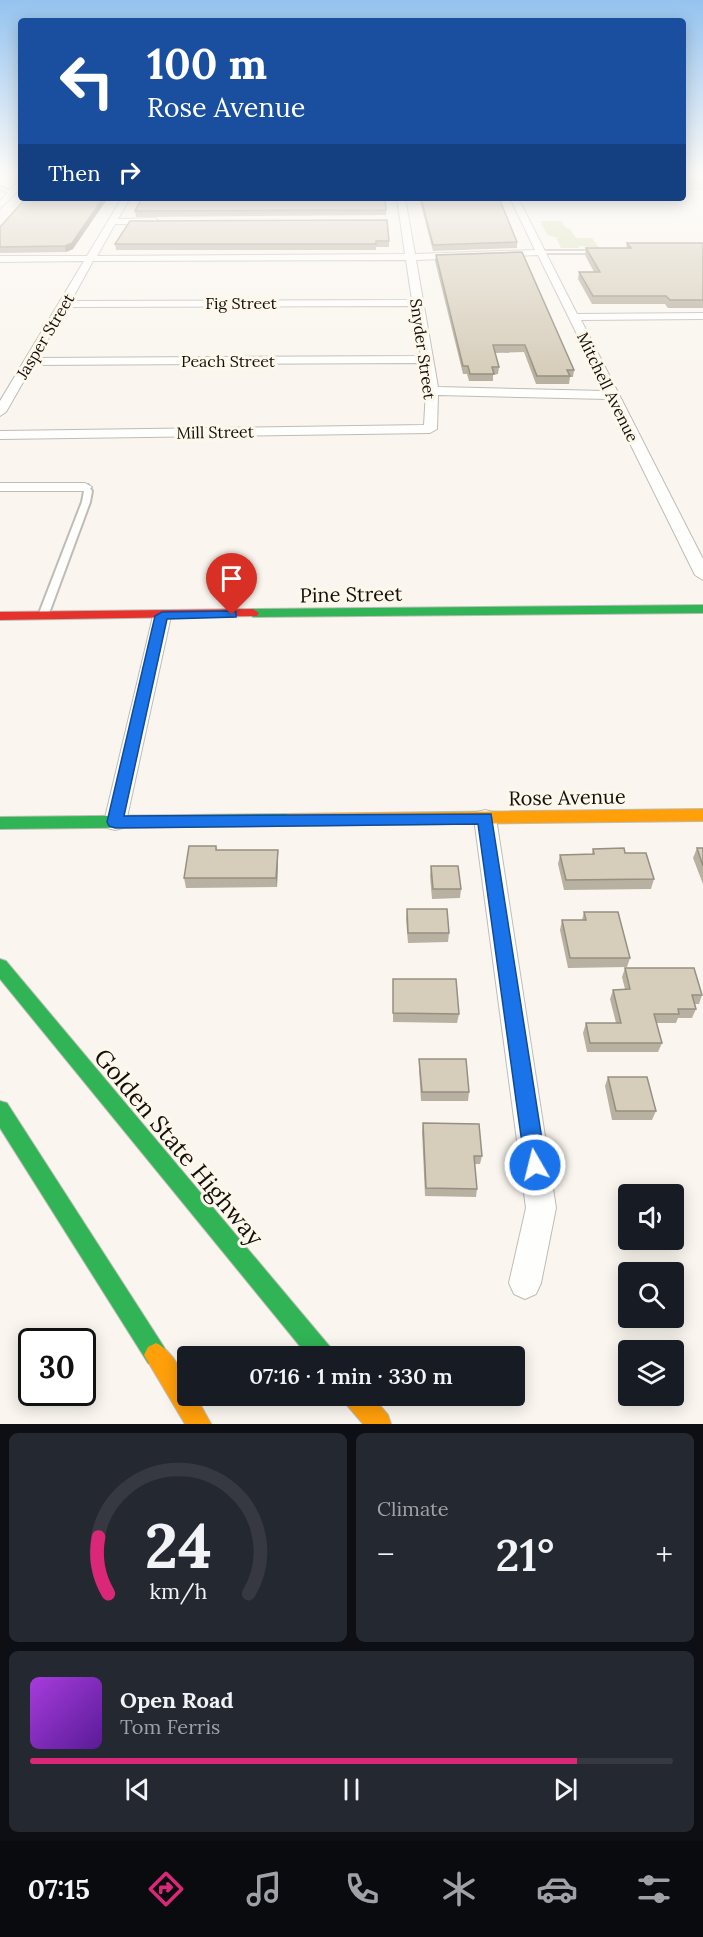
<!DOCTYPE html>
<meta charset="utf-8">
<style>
body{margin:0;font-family:Lora,serif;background:#242831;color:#f1f3f6;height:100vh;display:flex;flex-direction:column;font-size:22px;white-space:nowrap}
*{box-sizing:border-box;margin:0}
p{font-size:20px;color:#9ea1a6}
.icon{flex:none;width:33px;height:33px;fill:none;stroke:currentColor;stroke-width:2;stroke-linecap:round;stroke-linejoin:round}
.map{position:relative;height:1424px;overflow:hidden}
.sheet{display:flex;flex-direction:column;gap:9px;padding:9px;background:#0d0f14;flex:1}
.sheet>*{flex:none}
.banner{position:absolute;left:18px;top:18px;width:668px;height:183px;border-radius:6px;box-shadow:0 3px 15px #0003;background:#1a4fa0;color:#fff;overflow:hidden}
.buttons{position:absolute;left:618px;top:1184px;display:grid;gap:12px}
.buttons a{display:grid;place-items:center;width:66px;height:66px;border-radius:6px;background:#171b24;box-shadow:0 3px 15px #0003;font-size:30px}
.speed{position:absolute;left:18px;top:1328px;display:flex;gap:12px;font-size:30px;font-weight:700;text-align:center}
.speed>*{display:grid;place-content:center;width:78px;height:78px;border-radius:50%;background:#171b24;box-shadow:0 3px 15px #0003;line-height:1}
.speed .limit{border:3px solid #111;border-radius:9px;background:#fff;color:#111}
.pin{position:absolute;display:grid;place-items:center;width:51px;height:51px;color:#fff;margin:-62px -26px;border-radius:50% 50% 50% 0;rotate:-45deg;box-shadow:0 0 6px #0007}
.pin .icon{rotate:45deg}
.me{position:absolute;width:66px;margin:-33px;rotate:352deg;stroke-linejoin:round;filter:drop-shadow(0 0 4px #0008)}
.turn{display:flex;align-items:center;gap:21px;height:126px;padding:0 30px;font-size:27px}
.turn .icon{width:78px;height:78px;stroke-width:2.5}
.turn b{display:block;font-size:42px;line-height:51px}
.then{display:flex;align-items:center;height:57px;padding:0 30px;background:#0003;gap:12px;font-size:22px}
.big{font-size:45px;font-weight:600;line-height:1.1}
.sheet .widget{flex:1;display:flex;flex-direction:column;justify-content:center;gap:9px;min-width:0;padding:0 21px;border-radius:9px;background:#242831}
.sheet .dial{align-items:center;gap:0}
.dial svg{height:156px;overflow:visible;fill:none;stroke:#363941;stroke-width:7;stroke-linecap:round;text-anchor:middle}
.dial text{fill:#f1f3f6;stroke:none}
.song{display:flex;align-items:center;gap:18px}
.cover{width:72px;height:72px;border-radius:9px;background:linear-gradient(135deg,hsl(280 70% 55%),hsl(270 70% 35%))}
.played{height:6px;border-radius:3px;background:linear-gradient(90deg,#db2777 85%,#363941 85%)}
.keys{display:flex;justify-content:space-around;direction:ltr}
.heat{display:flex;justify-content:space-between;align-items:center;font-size:33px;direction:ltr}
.sheet .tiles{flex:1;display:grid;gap:9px;grid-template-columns:1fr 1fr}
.widget:last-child{grid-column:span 2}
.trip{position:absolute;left:177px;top:1346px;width:348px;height:60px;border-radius:6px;background:#171b24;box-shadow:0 3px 15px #0003;font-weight:600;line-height:60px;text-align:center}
.menu{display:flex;height:96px;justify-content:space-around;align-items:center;background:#090b0e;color:#9ea1a6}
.menu .icon{width:42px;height:42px}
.menu .active{color:#db2777}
.menu b{font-size:27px;color:#f1f3f6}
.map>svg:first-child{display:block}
.green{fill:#d8e0ba}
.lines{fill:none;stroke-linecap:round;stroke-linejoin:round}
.lane-casing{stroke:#bfbcb7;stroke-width:4}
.street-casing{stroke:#bfbcb7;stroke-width:2}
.fast-casing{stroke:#bfbcb7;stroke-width:2}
.slow-casing{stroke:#bfbcb7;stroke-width:2}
.jam-casing{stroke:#bfbcb7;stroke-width:2}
.lane{fill:#fefefd;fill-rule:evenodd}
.street{fill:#fefefd;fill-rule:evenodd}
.fast{fill:#30b455;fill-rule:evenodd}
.slow{fill:#ff9f0a;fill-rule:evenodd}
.jam{fill:#e5322d;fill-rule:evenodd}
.wall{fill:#b8b0a0}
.shaded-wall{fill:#969082}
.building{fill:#d6cdba;stroke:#969082;stroke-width:1.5}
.route{fill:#1a73e8;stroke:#114b97;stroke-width:1.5}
.labels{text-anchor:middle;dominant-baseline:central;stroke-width:6;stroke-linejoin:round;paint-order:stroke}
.far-street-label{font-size:16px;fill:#13100c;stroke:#fef7eb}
.street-label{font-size:20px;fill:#13100c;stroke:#fef7eb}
.near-street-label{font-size:24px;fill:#13100c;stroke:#fef7eb}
</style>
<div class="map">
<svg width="703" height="1424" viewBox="0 0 703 1424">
<rect width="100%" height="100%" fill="#faf6ef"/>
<path class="green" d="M682 174H703V190H683Z
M540 221H561L565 227 570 229 576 238H592L599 248 579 246V248H561L556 238H559L547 235Z"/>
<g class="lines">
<defs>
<path id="lane" d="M0 187 13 192 14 193 11 194 0 189Z
M541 251H598L600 252 598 253H539Z
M82 485H88L92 491 90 502 48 616 46 618H40L38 616 82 502 84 491 81 487Z"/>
<path id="street" d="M18 181H21V188L0 208V201Z
M122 198H130L118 219 155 218 159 221 155 224H115L97 256 405 254 397 198H405L415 254 535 250 510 198H518L577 314 703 313V319L581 320 703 559V580L695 575 608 399 438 395 437 429 430 433 0 439V431L424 425 426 391 422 363 33 365 6 412 0 416V401L84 261 0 262V256H87ZM538 255 605 391 438 387 416 260ZM406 260 412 300 71 301 93 261ZM413 306 421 356 37 358 67 307Z
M0 483H85L92 487 85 491H0Z
M162 611 168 612 171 616 126 822 123 828 115 830 107 828 104 822 153 616 156 612Z
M485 810 493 812 496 818 556 1208 541 1283 536 1294 525 1299 514 1294 509 1283 526 1208 474 818 477 812Z"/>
<path id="fast" d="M703 605V613L253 617 247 613 253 609Z
M288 814 293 816 296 820 293 824 288 826 0 829V817Z
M0 959 6 961 331 1348 335 1356H308L0 979Z
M0 1101 7 1103 164 1347 168 1355 164 1363 156 1367 148 1363 0 1128Z"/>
<path id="slow" d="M703 809V821L288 826 283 824 280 820 283 816 288 814Z
M156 1343C172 1350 188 1378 188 1395H195L211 1424H185L144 1355 148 1347Z
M343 1395H371L388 1415 391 1424H363L346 1404Z"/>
<path id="jam" d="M253 609 259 613 257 616 0 620V612Z"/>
</defs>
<use href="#lane" class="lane-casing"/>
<use href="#street" class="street-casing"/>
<use href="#fast" class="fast-casing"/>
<use href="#slow" class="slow-casing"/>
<use href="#jam" class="jam-casing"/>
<use href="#lane" class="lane"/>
<use href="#street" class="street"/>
<use href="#fast" class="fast"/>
<use href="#slow" class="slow"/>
<use href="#jam" class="jam"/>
</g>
<path class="wall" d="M419 198H499L517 242V248L433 251Z
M386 210V215L136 217 135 211Z
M0 227 73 249 66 252 0 253Z
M389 241V247H376V250H116L115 244Z
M627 243H703V308H668L665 304H592L578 279 579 272H594L585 255 586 248H626Z
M436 255 574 370 573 377H570L569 384H536L524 352 495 353 499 367 498 374 493 375V381H469L467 374H463L435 261Z
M216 846 217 850H278V860L277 887 186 888 184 878Z
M697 848H703V884L693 858Z
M593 849 625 853 654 879 651 889 564 890 558 864 560 855 592 854Z
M431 866 461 889 460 898 432 899 430 876Z
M407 909 449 933 448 942 408 943 406 919Z
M584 912 630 958 627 967 568 968 560 930 562 920H582Z
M625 968 702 995 699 1004H695L696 1009 692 1018H678L676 1023H656L662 1043 658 1052H587L583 1033 586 1023H616L610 999 613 990 625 989 622 977Z
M393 979 459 1014 457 1023 393 1022Z
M419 1059 469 1092 468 1101H421L419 1069Z
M608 1077 656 1111 652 1120H612L605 1086Z
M423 1123 482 1156 480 1164H475L477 1189 476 1197 425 1196 422 1132Z"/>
<path class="shaded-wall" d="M103 198H108L73 249 66 252 65 246Z
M278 850V860L277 887 276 878Z"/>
<path class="building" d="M26 198H103L72 243 65 246 0 247V227Z
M142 198H385L386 210 135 211Z
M421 198H499L517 242 433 245Z
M387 220 389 241H376V244H115L130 221Z
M627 243H703V300H670L666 296H593L579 272H600L586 248H631Z
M522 252 574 370H567L570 376H537L525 345H493L499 367H492L494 374H470L468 366H463L436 255Z
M189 846H216V850H278L276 878H184Z
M624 848 625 853H646L654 879 566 880 560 855 594 854 593 849Z
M697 848H703V866Z
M431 866H458L461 889H433Z
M407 909H447L449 933H408Z
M584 912H618L630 958H570L562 920H586Z
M625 968H694L702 995H692L696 1009H678L679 1014H654L662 1043H590L586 1023H621L613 990 630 989Z
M393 979H456L459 1014 393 1013Z
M419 1059H466L469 1092H422Z
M608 1077H647L656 1111H616Z
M423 1123 479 1124 482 1156H474L477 1189 426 1188Z"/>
<linearGradient id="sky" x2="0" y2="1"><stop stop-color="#94c3ef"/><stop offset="0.47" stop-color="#fdfbf8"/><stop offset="1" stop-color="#fdfbf8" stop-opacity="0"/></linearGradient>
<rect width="703" height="373" fill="url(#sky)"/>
<path class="route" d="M232 611 236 612V617L167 619 124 816 491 814 546 1165 543 1172 535 1175 528 1172 525 1165 478 824 115 828 109 826 107 822 155 616 162 612Z"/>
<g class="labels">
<g class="far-street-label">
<text x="241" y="303">Fig Street</text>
<text transform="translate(45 336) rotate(-59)">Jasper Street</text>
<text transform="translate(423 349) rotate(82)">Snyder Street</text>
<text x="228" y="361">Peach Street</text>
<text transform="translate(608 387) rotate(64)">Mitchell Avenue</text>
<text transform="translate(215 432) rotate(-1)">Mill Street</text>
</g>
<g class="street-label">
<text transform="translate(351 594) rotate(-1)">Pine Street</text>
<text transform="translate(567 797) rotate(-1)">Rose Avenue</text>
</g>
<g class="near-street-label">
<text transform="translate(179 1147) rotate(50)">Golden State Highway</text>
</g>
</g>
</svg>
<div class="buttons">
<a><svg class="icon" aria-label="sound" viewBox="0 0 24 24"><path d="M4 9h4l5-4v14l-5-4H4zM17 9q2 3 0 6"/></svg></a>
<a><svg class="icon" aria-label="search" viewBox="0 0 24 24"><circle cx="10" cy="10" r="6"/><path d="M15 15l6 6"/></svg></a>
<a><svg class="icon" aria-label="layers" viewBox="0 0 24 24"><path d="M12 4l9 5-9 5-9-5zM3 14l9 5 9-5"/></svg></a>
</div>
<div class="speed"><div class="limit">30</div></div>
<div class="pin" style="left:232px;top:615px;background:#d93025"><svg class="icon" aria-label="arrive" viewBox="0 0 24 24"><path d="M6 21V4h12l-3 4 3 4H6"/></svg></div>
<svg class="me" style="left:535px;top:1165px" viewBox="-20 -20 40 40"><circle r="17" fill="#1a73e8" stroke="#fff" stroke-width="3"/><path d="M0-11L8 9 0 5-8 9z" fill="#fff"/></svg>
<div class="trip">07:16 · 1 min · 330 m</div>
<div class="banner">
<div class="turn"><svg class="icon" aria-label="left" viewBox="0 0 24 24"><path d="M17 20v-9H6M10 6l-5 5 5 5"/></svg><div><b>100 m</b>Rose Avenue</div></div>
<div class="then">Then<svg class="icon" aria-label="right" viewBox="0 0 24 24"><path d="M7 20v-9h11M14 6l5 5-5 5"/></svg></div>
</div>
</div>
<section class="sheet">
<div class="tiles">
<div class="widget dial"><svg viewBox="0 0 100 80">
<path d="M14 69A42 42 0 1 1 86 69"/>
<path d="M14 69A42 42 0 0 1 9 40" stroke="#db2777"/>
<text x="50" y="56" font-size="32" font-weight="700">24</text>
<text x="50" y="72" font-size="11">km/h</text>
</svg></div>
<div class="widget"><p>Climate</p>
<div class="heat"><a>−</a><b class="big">21°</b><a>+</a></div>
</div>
<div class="widget">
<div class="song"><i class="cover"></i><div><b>Open Road</b><p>Tom Ferris</p></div></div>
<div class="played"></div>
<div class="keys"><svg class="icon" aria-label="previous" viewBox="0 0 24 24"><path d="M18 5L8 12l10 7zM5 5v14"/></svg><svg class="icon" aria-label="pause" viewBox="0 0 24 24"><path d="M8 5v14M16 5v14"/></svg><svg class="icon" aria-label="next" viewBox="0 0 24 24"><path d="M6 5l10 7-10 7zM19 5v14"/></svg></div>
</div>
</div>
</section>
<nav class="menu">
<b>07:15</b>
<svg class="icon active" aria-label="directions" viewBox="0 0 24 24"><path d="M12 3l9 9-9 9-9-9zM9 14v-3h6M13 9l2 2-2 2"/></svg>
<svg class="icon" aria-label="music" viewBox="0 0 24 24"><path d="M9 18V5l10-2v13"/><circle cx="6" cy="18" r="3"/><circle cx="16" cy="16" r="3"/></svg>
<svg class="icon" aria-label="phone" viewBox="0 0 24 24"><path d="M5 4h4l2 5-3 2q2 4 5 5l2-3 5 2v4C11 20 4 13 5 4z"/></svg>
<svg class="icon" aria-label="climate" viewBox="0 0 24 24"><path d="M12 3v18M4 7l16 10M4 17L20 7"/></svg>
<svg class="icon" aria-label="car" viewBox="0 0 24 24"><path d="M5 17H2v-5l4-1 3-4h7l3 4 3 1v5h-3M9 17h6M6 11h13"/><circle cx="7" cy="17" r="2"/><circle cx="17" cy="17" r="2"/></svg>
<svg class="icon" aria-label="filters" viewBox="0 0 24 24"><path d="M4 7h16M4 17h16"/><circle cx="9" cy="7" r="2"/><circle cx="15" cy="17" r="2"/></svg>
</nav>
